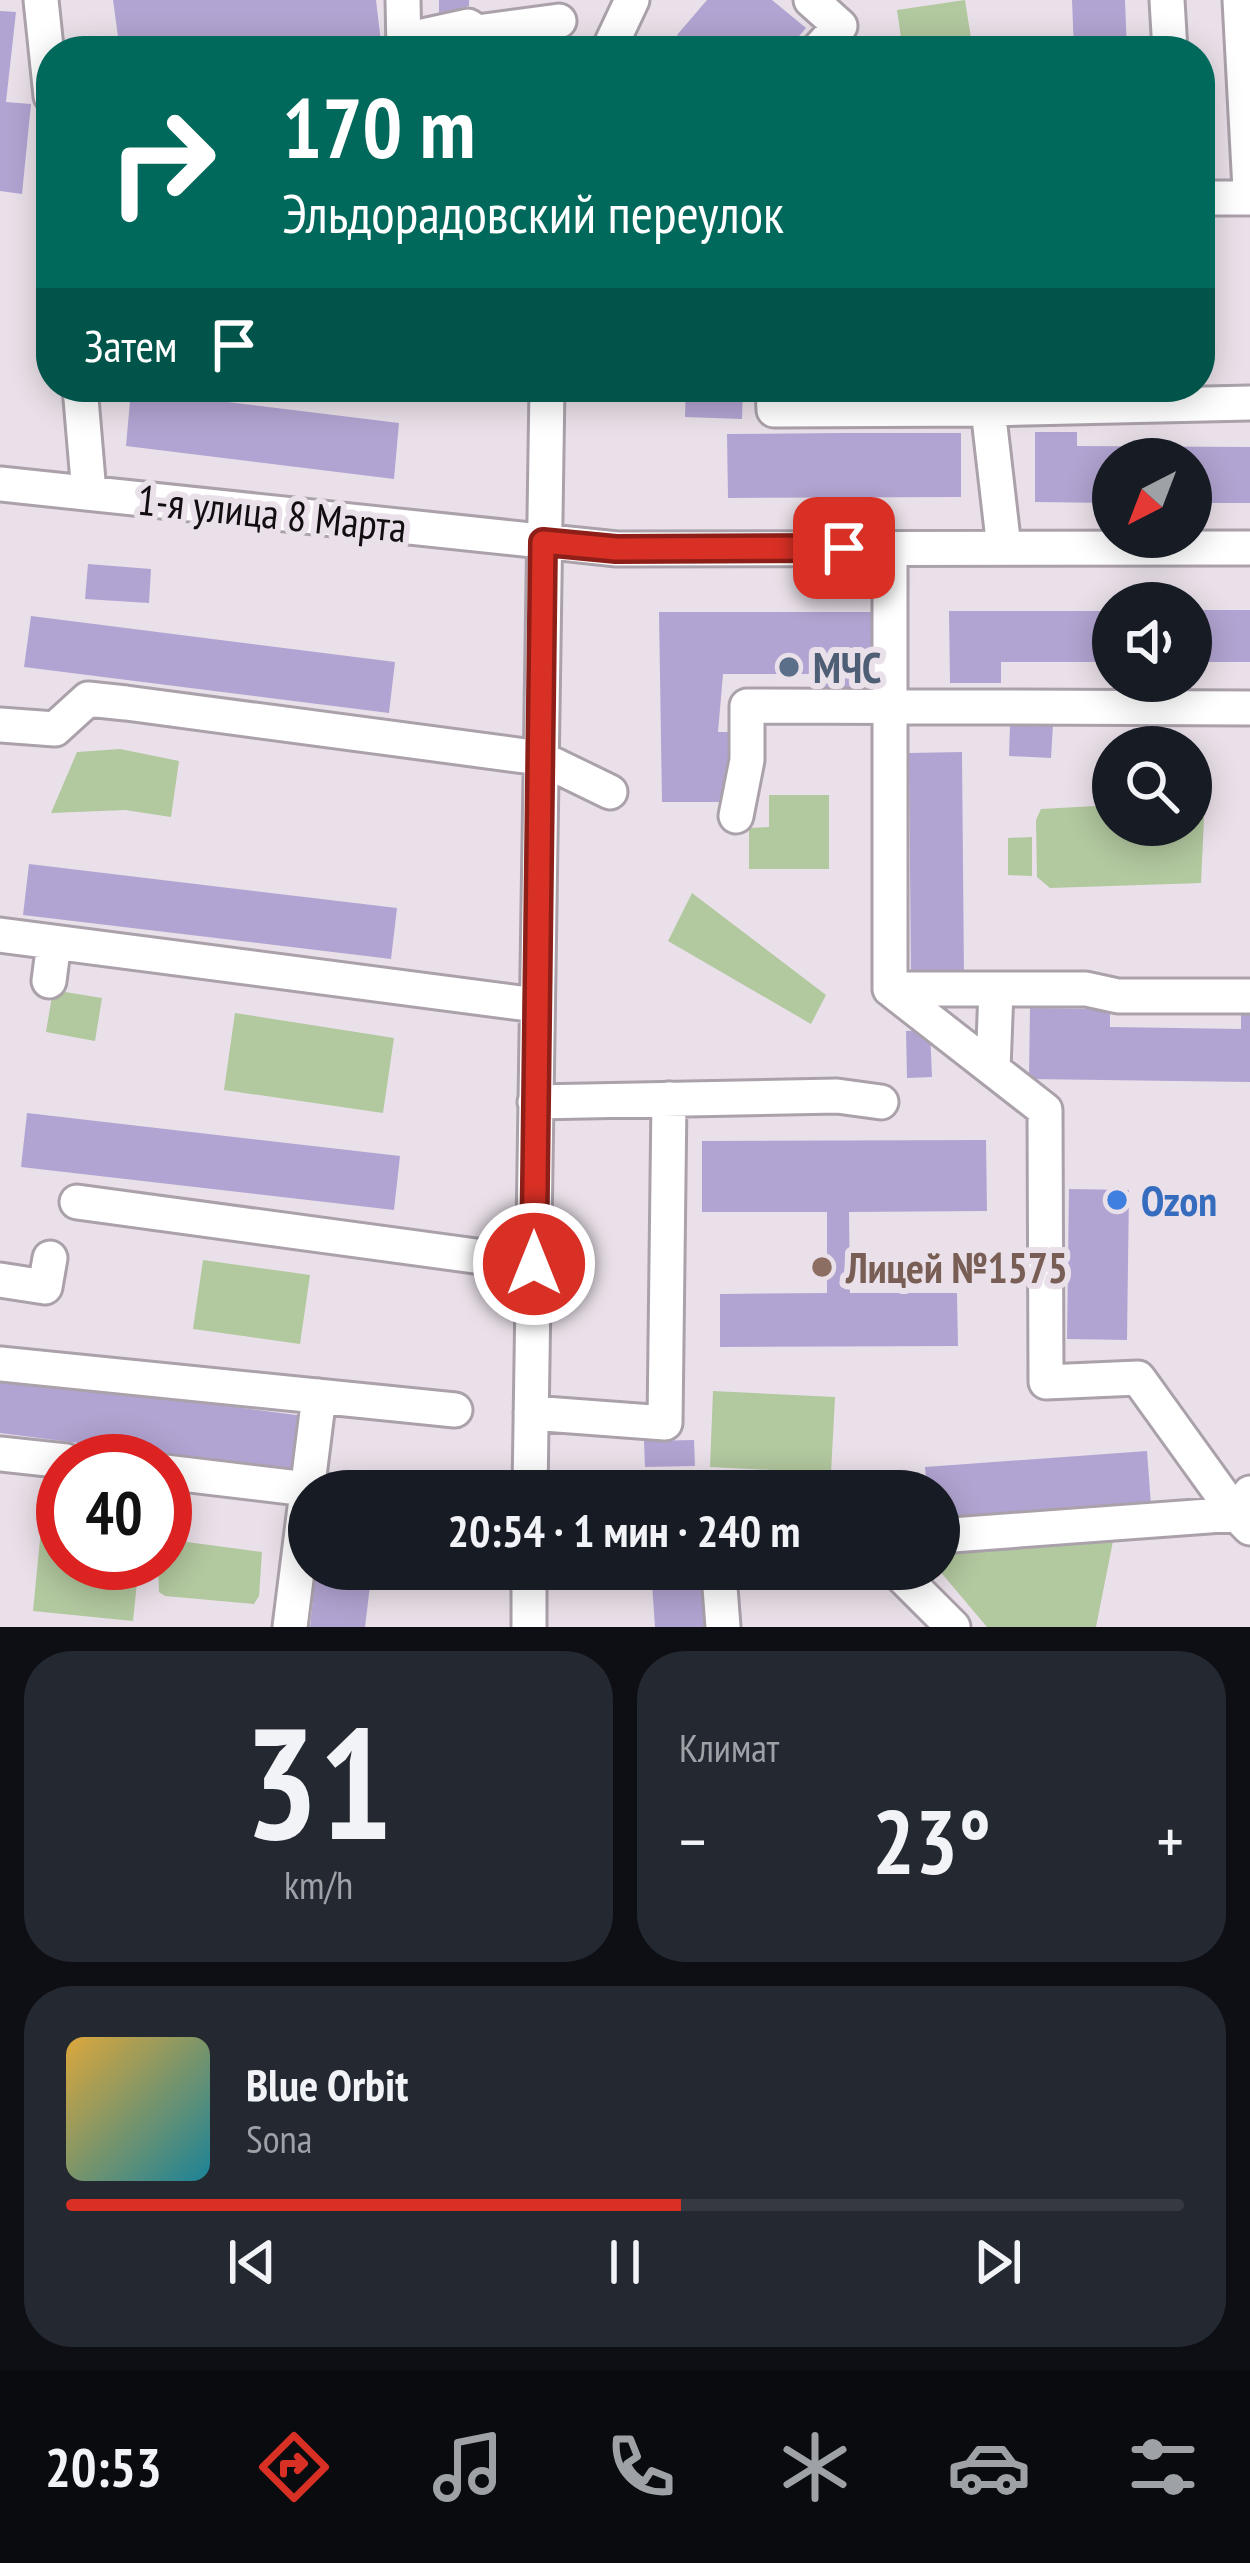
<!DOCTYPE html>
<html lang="ru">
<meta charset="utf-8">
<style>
body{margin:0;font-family:"PT Sans Narrow",sans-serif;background:#242831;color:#f1f3f6;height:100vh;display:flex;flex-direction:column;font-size:45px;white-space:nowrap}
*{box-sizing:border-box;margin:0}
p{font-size:39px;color:#9ea1a6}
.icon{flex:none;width:66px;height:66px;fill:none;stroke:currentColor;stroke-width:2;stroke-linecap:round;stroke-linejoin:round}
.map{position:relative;height:1627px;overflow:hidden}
.panel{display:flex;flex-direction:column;gap:24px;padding:24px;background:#0d0f14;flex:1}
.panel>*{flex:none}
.top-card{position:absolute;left:36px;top:36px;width:1179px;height:366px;border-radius:48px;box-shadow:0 6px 30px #0003;background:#00695c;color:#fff;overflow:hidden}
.needle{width:78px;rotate:222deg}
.fabs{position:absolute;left:1092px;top:438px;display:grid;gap:24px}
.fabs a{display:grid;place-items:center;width:120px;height:120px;border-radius:50%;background:#171b24;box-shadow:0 6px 30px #0003;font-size:60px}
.speed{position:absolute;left:36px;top:1434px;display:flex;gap:24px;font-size:60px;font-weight:700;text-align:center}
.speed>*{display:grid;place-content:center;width:156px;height:156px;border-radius:50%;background:#171b24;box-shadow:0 6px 30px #0003;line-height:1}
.speed .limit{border:18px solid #d22;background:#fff;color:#111}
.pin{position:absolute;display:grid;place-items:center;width:102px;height:102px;color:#fff;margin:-51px;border-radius:24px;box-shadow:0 6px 18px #0006}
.me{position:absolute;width:132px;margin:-66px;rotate:0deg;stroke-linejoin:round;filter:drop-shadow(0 0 9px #0008)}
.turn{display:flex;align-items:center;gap:42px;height:252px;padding:0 48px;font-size:54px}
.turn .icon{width:156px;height:156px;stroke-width:2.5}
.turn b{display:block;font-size:84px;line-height:102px}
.then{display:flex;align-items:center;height:114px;padding:0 48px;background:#0003;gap:24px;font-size:45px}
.big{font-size:90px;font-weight:700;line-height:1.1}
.panel .tile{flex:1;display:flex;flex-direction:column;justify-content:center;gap:18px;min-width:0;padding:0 42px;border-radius:48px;background:#242831}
.panel .dial{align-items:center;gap:0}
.dial b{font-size:156px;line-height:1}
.song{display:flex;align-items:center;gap:36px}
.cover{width:144px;height:144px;border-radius:18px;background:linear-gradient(135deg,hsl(40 70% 55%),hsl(190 70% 35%))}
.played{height:12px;border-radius:6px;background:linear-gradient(90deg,#d93025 55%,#363941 55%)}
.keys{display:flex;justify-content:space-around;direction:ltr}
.heat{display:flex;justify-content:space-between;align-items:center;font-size:66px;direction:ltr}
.panel .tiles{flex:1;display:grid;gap:24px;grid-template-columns:1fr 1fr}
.tile:last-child{grid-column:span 2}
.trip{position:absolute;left:288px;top:1470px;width:672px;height:120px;border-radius:60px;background:#171b24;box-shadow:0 6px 30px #0003;font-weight:700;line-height:120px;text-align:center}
.dock{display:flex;height:192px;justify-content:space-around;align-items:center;background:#090b0e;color:#9ea1a6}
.dock .icon{width:84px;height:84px}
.dock .current{color:#d93025}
.dock b{font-size:54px;color:#f1f3f6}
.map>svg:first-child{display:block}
.green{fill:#b2c89f}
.building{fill:#b2a4d2}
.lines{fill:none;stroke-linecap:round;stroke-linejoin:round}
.minor-casing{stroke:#aaa1aa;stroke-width:39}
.minor{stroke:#fff;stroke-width:33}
.route-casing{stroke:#8d1f18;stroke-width:30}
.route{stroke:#d93025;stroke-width:21}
.service-dot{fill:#5c6f8a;stroke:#eae0e9;stroke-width:4.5}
.shop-dot{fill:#3f7fe0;stroke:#eae0e9;stroke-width:4.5}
.education-dot{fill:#8d6e63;stroke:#eae0e9;stroke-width:4.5}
.labels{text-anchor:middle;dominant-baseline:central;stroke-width:12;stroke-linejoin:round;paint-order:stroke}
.street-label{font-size:42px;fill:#110d10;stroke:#eae0e9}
.service-label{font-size:42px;font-weight:bold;fill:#4e5e75;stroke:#eae0e9;text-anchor:start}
.shop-label{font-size:42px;font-weight:bold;fill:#366cbe;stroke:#eae0e9;text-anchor:start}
.education-label{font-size:42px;font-weight:bold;fill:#785e54;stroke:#eae0e9;text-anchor:start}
</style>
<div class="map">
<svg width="1250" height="1627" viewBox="0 0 1250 1627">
<rect width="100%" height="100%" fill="#eae0e9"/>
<path class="green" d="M965 0 973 51H903L897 10Z
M120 749 179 761 171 817 125 810 51 813 77 752Z
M769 795H829V869H749V828L769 827Z
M1113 805V825H1191V808L1198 810 1204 818 1201 883 1050 888 1037 877 1036 820 1041 809Z
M1032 837V876L1008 875V838Z
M692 893 826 995 811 1024 668 941Z
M53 990 102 998 95 1041 46 1032Z
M235 1013 394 1038 383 1113 224 1090Z
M203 1260 310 1275 300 1344 193 1329Z
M713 1391 835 1397 831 1473 710 1467Z
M43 1509 63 1511V1563H139L133 1621 33 1611Z
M172 1540 262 1552 259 1596 254 1604 165 1596 159 1592 158 1563H165V1541Z
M1113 1541 1096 1627H987L938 1569 939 1550Z"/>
<path class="building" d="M113 0H376L382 51H120Z
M439 0H469V6L439 14Z
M707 0H772L806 28 786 51H696L677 35Z
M1072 0H1125L1127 51H1074Z
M0 11 16 12 6 102 31 104 22 194 0 191Z
M686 387H743L742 419 685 417Z
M131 390 399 423 394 479 126 446Z
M1035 432H1077V446L1250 447V503H1191V459H1113V503L1035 502Z
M843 433H961V497L728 498 727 434Z
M88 564 151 569 149 603 85 599Z
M1191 610H1250V662H1191Z
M949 611H1113V662H1001V683H950Z
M659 612H873V687L822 688V674H723L718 732H734L733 802H662Z
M31 616 395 662 389 713 24 667Z
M1010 724 1053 725 1051 758 1009 756Z
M962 752 964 978 911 979 909 753Z
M29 864 397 908 391 959 23 915Z
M1030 1008 1110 1009V1027L1241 1029V1010H1250V1082L1029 1079Z
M930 1030 932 1077 907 1078 906 1031Z
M27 1113 400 1156 394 1210 21 1167Z
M986 1140 987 1211 849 1212 850 1293H957L958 1346 720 1347V1294L827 1293V1212H702V1141Z
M1069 1189 1129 1190 1127 1340 1067 1339Z
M0 1376 304 1416 297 1471 0 1433Z
M694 1440 695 1466 645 1467 644 1441Z
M1147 1451 1151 1505 939 1521V1491H927L925 1467Z
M327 1472 382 1478 380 1491H325Z
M316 1569H372L365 1627H310Z
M651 1569H707L711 1627H655Z"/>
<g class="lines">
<defs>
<path id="minor" d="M41 0 51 96
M403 0 404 51
M811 0 840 26 817 51
M1167 0 1170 51
M1240 0 1250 190
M404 40 468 26 477 32 559 21
M608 51 632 0
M1200 198H1250
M80 387 89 493
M773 387 774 410 988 409 985 391
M0 484 617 549 1250 548
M1004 548 988 409 1250 403
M0 725 55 729 88 699 126 703 540 758 610 792
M736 816 747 760V706L1250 708
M0 935 536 1005
M49 981 54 942
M890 989 1045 1110 1046 1382 1138 1378 1236 1514 1250 1528
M890 989V548
M890 989H1086L1118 996H1250
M993 1069 996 990
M535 1102 837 1096 881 1102
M77 1202 534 1264
M0 1280 45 1287 50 1258
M0 1364 455 1410
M531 1413 665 1423 669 1099
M0 1454 66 1461
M165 1472 307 1489
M530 1491 547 387
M939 1536 1236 1514 1250 1493
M895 1569 953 1627
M719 1574 723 1627
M290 1627 319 1396
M529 1627V1569"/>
</defs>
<use href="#minor" class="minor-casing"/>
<use href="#minor" class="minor"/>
</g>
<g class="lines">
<defs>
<path id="route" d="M534 1264 543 542 616 549 844 548"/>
</defs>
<use href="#route" class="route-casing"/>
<use href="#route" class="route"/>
</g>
<circle class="service-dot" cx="789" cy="667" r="12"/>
<circle class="shop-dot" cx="1117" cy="1200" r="12"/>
<circle class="education-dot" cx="822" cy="1267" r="12"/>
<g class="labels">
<g class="street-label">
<text transform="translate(272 513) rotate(6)">1-я улица 8 Марта</text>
</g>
<g class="service-label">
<text x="813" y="667">МЧС</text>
</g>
<g class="shop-label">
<text x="1141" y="1200">Ozon</text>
</g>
<g class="education-label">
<text x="846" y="1267">Лицей №1575</text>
</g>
</g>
</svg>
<div class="fabs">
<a><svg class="needle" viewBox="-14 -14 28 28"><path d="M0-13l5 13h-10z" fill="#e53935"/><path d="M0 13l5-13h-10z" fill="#9ea1a6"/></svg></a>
<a><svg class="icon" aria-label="sound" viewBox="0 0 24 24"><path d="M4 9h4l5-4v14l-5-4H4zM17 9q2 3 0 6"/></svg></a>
<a><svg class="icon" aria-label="search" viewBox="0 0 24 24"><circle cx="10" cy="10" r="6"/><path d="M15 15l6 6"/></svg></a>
</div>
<div class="speed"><div class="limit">40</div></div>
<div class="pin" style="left:844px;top:548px;background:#d93025"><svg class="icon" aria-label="arrive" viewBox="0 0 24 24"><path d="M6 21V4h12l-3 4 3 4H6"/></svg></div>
<svg class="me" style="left:534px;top:1264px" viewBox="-20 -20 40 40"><circle r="17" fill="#d93025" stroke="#fff" stroke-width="3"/><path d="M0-11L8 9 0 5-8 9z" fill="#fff"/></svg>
<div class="trip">20:54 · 1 мин · 240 m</div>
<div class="top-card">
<div class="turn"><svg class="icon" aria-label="right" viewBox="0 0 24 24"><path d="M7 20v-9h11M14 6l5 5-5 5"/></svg><div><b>170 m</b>Эльдорадовский переулок</div></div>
<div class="then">Затем<svg class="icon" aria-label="arrive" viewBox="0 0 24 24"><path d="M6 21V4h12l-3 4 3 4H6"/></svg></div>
</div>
</div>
<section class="panel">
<div class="tiles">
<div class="tile dial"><b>31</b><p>km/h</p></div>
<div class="tile"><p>Климат</p>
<div class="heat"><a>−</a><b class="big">23°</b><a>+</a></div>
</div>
<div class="tile">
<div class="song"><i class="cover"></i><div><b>Blue Orbit</b><p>Sona</p></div></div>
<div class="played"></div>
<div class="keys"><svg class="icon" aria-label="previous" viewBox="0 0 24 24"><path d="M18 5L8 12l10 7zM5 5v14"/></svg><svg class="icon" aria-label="pause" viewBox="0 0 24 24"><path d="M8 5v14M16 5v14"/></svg><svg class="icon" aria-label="next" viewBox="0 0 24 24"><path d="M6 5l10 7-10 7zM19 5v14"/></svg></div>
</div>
</div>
</section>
<nav class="dock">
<b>20:53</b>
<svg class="icon current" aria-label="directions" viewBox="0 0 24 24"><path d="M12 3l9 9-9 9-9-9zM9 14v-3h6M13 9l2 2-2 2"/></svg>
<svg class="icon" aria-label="music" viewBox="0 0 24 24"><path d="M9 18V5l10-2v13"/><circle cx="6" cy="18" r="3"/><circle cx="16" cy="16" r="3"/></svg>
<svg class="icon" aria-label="phone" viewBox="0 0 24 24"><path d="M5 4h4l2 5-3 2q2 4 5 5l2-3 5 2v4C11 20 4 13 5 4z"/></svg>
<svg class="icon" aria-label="climate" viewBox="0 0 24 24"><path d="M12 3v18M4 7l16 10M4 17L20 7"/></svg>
<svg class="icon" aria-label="car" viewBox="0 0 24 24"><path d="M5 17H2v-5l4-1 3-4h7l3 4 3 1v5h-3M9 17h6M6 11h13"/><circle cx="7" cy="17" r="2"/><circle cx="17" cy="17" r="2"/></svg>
<svg class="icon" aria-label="filters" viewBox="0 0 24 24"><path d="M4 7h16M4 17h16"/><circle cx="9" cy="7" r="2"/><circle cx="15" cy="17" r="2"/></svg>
</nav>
